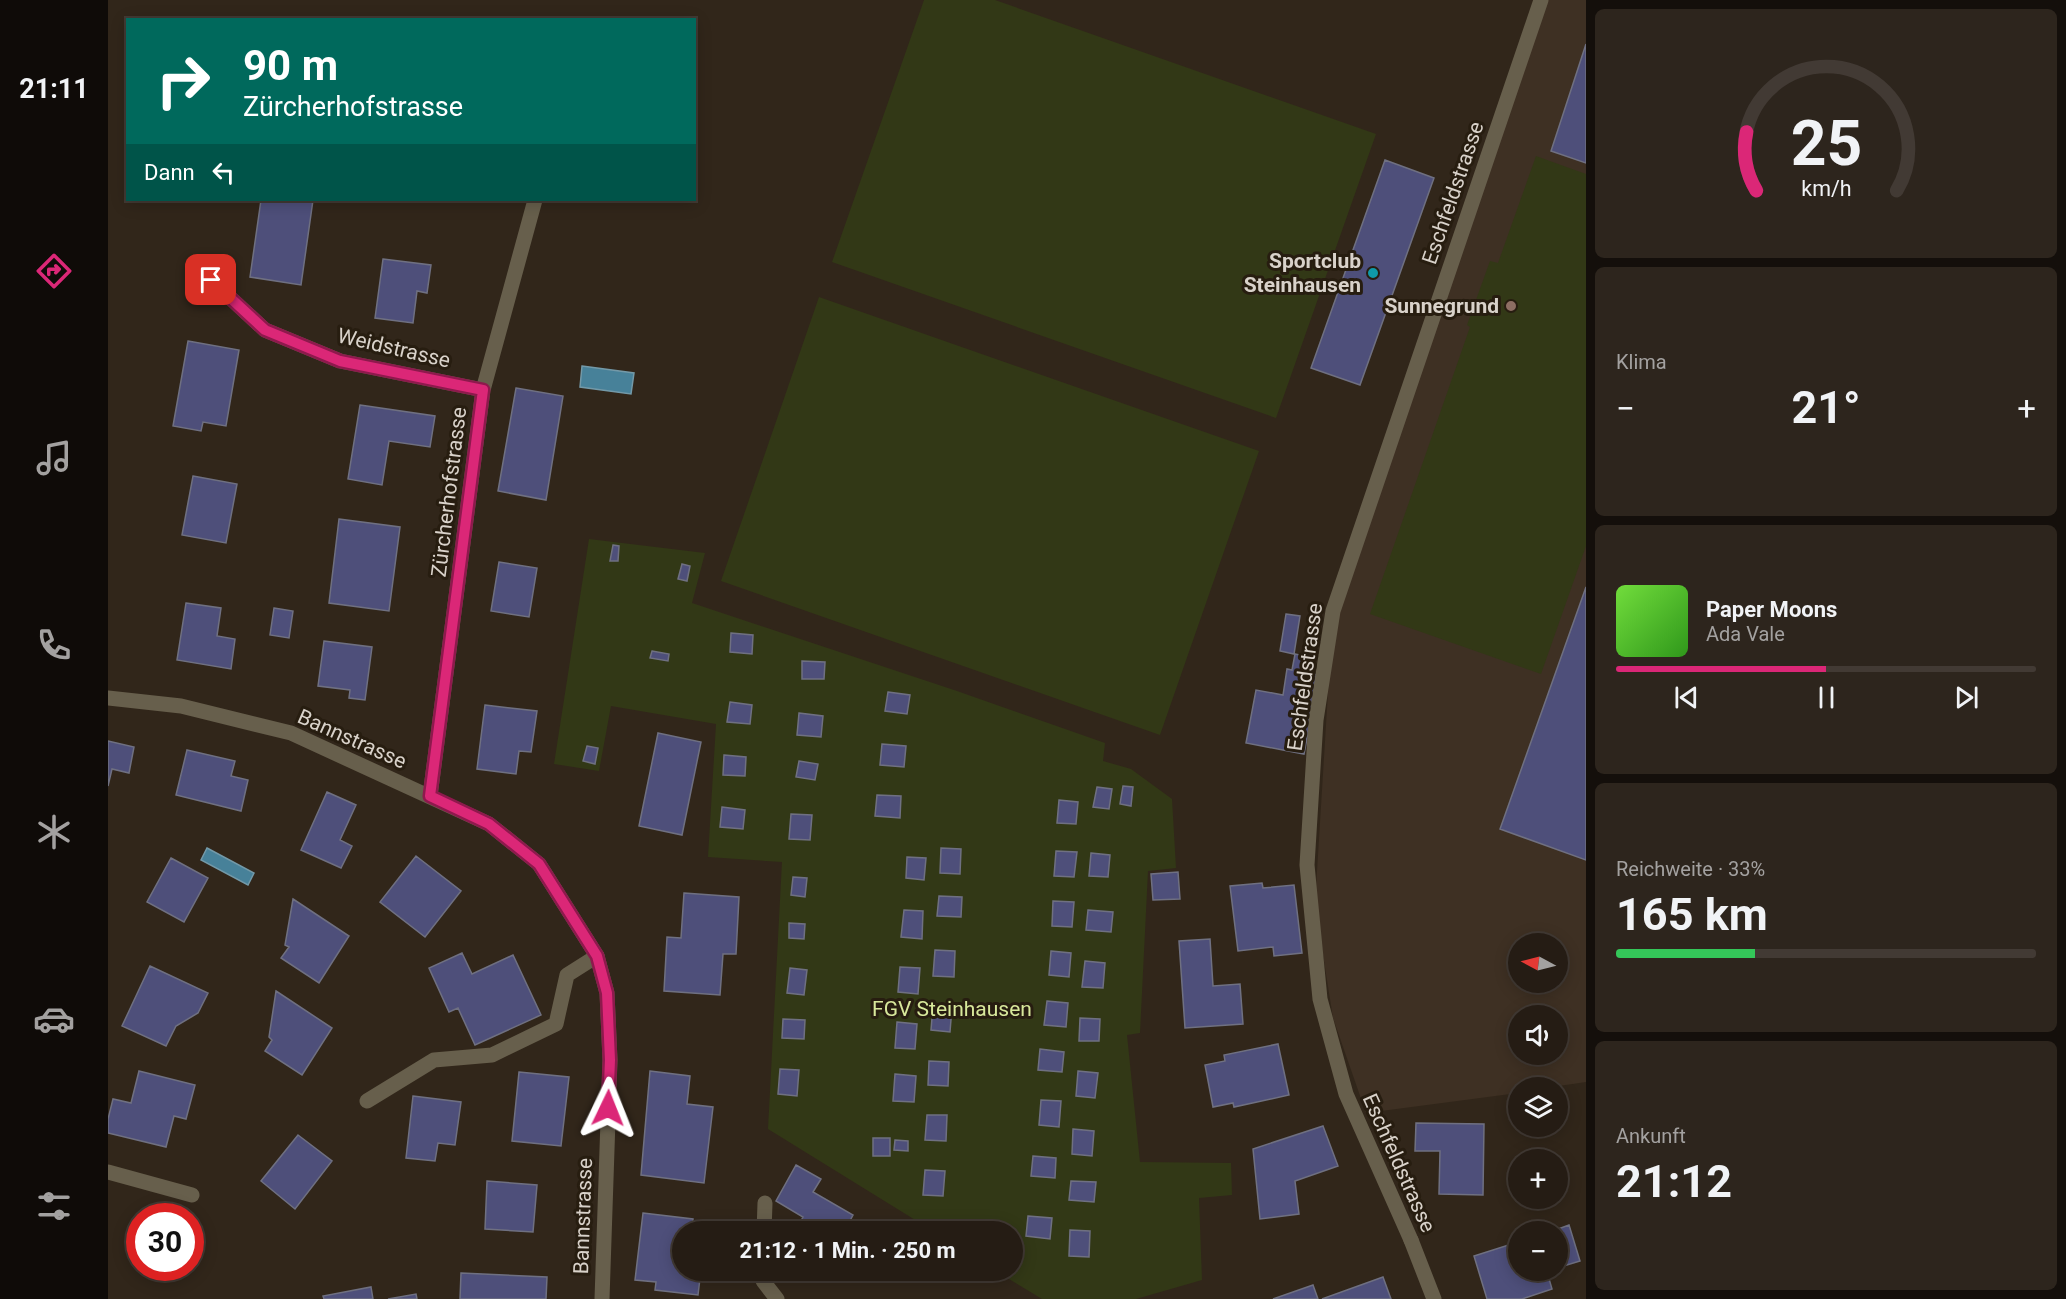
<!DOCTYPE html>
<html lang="de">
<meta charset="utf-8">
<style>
body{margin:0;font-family:Roboto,sans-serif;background:#2d251d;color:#f1f3f6;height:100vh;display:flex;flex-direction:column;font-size:22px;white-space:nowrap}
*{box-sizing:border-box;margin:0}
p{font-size:20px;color:#a3a1a0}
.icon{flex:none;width:33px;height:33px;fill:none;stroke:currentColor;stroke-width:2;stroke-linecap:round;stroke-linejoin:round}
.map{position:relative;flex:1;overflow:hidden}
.details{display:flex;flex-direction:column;gap:9px;padding:9px;background:#140f0b;width:480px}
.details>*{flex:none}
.guide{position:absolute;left:18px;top:18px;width:570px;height:183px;border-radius:0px;box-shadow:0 3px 15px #0003,0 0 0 2px #423a34;background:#00695c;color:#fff;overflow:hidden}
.needle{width:39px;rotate:277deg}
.buttons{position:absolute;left:1400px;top:933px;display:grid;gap:12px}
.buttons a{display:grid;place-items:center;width:60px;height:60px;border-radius:50%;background:#251c14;box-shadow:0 3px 15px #0003,0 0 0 2px #423a34;font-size:30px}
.speed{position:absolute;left:18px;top:1203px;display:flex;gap:12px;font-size:30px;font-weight:700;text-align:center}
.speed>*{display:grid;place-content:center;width:78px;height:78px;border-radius:50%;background:#251c14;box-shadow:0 3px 15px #0003,0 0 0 2px #423a34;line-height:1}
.speed .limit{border:9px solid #d22;background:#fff;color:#111}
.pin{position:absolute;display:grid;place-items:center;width:51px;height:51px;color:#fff;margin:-26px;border-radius:12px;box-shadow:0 3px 9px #0006}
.me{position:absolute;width:66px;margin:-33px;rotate:2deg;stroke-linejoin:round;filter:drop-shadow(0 0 4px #0008)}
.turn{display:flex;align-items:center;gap:21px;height:126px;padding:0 18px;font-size:27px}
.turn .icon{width:78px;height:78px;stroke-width:2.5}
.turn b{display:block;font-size:42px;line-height:51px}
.then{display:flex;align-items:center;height:57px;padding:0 18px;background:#0003;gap:12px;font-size:22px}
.big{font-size:45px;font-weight:700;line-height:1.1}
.details .widget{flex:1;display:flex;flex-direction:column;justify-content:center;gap:9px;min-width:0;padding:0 21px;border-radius:9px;background:#2d251d}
.details .dial{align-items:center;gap:0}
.dial svg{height:156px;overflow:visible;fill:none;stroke:#423a34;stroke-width:7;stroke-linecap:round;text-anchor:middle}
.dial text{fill:#f1f3f6;stroke:none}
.song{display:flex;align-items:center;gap:18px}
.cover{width:72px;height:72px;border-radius:9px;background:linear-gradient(135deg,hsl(100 70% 55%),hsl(110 70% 35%))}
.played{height:6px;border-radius:3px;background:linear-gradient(90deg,#db2777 50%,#423a34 50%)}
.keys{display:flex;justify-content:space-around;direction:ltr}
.heat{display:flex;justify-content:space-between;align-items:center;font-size:33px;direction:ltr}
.charge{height:9px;border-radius:4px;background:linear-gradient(90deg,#34c759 33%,#423a34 0)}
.trip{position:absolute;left:564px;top:1221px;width:351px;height:60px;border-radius:30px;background:#251c14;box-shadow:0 3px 15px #0003,0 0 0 2px #423a34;font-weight:700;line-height:60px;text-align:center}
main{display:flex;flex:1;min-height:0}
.tab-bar{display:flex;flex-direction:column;width:108px;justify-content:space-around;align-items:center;background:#0f0b08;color:#a3a1a0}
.tab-bar .icon{width:42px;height:42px}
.tab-bar .active{color:#db2777}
.tab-bar b{font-size:27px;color:#f1f3f6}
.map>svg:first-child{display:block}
.education{fill:#3e3023;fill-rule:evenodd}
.green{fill:#323816}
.water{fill:#478199;stroke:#7399a8;stroke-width:1.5}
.building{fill:#4e4f7a;stroke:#6f7081;stroke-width:1.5}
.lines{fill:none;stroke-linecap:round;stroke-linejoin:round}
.lane{stroke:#675f4c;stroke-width:15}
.street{stroke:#675f4c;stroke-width:15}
.route-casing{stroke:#8e194d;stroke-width:15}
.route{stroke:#db2777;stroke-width:10}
.culture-dot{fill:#0f9aa8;stroke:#271d10;stroke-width:2}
.education-dot{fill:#8d6e63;stroke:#271d10;stroke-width:2}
.labels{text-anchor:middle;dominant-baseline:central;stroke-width:6;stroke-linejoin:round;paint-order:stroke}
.street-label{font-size:21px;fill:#d9d2ca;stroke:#271d10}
.poi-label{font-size:21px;font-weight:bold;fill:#d9d2ca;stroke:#271d10;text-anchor:end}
.park-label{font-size:21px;fill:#d8e89b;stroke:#271d10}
</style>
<main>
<nav class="tab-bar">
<b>21:11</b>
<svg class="icon active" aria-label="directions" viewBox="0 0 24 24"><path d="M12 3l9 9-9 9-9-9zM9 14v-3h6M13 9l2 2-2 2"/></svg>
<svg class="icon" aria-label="music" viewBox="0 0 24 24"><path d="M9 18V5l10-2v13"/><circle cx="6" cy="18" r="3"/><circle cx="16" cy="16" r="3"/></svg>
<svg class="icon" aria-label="phone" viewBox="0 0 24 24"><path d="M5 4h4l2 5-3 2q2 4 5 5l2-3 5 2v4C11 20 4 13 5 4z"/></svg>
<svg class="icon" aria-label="climate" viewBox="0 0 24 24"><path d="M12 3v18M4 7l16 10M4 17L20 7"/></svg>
<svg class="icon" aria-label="car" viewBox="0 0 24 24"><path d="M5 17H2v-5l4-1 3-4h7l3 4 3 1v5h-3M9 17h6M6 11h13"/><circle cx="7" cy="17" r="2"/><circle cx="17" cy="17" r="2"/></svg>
<svg class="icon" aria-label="filters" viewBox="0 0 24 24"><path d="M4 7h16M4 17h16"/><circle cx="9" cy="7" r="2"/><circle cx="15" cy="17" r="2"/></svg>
</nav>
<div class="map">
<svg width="1478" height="1299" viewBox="0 0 1478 1299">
<rect width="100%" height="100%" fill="#31261a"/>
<path class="education" d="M1433 0H1478V1082L1444 1087 1410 1088V1093L1258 1113 1225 1018 1207 904 1225 611ZM1410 944H1449V982H1410ZM1410 1016H1449V1054H1410Z"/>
<path class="green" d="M816 0H887L1268 134 1168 418 724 262Z
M1428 156 1478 174V546L1433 674 1262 614 1362 327 1359 325 1382 261 1390 263Z
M711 297 1151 451 1052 735 613 581Z
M481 539 597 553 584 603 849 691 997 743 995 761 1023 769 1064 799 1068 868 1040 871 1032 1033 1019 1035 1032 1162 1123 1163 1124 1195 1091 1198 1094 1280 1028 1299H934L888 1271 904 1270V1232L825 1231 660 1129 674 862 600 857 608 724 503 706 491 771 446 764Z"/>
<path class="water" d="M474 366 526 373 523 394 472 387Z
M99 848 146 873 140 885 93 860Z"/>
<path class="building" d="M1478 44V163L1443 151Z
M1277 160 1326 178 1252 385 1203 368Z
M153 200H205L193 285 142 277Z
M275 259 323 265 319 293 309 291 305 323 267 318Z
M80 341 131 350 118 426 95 422 93 431 65 426Z
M408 388 455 396 438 500 390 491Z
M252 405 327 416 322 447 281 441 274 485 240 479Z
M85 476 129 484 118 543 74 535Z
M231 519 292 527 281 611 221 603Z
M505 545 511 546 510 561H502Z
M391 562 429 568 421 617 383 611Z
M574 564 582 566 579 581 570 579Z
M1478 587V860L1392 829Z
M78 603 113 608 109 636 127 639 123 669 69 660Z
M166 608 185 611 181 638 162 635Z
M1178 614 1192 616 1186 654 1172 651Z
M623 633 645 635 644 654 622 652Z
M216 641 264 647 257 700 241 698 242 690 210 686Z
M544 651 561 654 560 661 542 658Z
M1187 654 1206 658 1203 674 1211 675 1196 754 1138 743 1148 690 1175 695 1179 669 1184 670Z
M694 661 717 662 716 679H694Z
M780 692 802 695 799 714 777 711Z
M622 702 644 705 642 724 619 722Z
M377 705 429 711 423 752 411 751 408 774 369 769Z
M691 713 715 716 713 737 689 735Z
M550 733 593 742 574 835 531 826Z
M0 741 26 747 21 773 4 769 0 786Z
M774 744 798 746 796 767 772 765Z
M479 746 490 748 487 764 475 761Z
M79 750 127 761 123 776 140 780 133 811 68 795Z
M616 755 638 757 637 776 615 775Z
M691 761 710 764 707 780 688 777Z
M1015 786 1025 787 1023 806 1012 804Z
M989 787 1004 789 1001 809 985 807Z
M219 792 248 805 232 840 244 846 233 868 193 850Z
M769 795 793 796 792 818 767 816Z
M951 800 970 802 968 824 949 823Z
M614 807 637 810 635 829 612 827Z
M683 814 704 815 702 840 681 839Z
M833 848 853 849 852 874 832 873Z
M948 851 969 852 966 877 946 876Z
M983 853 1002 855 1000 877 981 876Z
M308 856 353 891 317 937 272 902Z
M799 857 818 858 816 880 798 878Z
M63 858 100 878 76 922 39 902Z
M1070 872 1072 899 1045 900 1043 874Z
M685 877 699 878 697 897 683 895Z
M1154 883 1155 888 1186 885 1194 953 1166 956 1165 947 1130 951 1122 886Z
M576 893 631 897 628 954H615L612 995 556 991 559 937 573 938Z
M831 896 854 897 853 917 829 916Z
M185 899 241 936 211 983 173 958 181 947 177 945Z
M945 901 966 902 964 927 944 926Z
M796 910 815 911 814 939 793 937Z
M980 910 1005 912 1003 932 978 930Z
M681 923 697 924 696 939 681 938Z
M1102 939 1105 986 1132 984 1135 1024 1077 1028 1071 941Z
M827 950 847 951 846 977 825 976Z
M943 951 963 953 961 977 941 975Z
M354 953 364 974 405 955 433 1015 367 1045 350 1008 341 1012 321 968Z
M977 961 997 963 995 988 974 987Z
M42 966 100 993 90 1013 68 1026 58 1046 14 1026Z
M792 967 812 968 810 994 790 992Z
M682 968 699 970 696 995 679 993Z
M168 991 224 1028 194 1075 157 1051 164 1040 161 1037Z
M939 1001 960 1003 958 1027 936 1025Z
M825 1006 844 1007 842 1032 823 1030Z
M972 1018 992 1019 991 1041H971Z
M675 1019 697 1020 696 1039 674 1038Z
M789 1022 809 1024 807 1049 787 1048Z
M1170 1044 1181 1095 1126 1107 1125 1103 1105 1107 1097 1065 1117 1061 1116 1055Z
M932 1049 956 1052 954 1072 930 1070Z
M821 1061 841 1062 840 1086 820 1085Z
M672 1069 691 1070 689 1096 670 1094Z
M31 1071 87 1085 78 1119 66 1116 58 1147 0 1133V1119L5 1099 23 1103Z
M542 1071 582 1076 579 1104 605 1107 596 1183 533 1175Z
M970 1071 990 1073 987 1098 968 1096Z
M411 1072 461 1077 453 1146 404 1141Z
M787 1074 808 1076 806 1102 785 1101Z
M305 1096 353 1102 347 1145 330 1143 327 1161 298 1158Z
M933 1100 953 1101 951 1127 931 1125Z
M819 1115H839L838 1141 817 1140Z
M1308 1123 1376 1124 1375 1195 1331 1194 1332 1151H1307Z
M1215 1126 1230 1166 1187 1181 1191 1214 1152 1219 1145 1149Z
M965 1129 986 1131 984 1156 964 1154Z
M190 1135 224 1161 187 1209 153 1181Z
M765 1138H782V1156H765Z
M787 1140 800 1141V1151L786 1150Z
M925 1156 948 1158 947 1178 923 1176Z
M688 1165 713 1179 705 1192 745 1215 736 1232H687L695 1217 668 1201Z
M817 1170 837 1171 835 1196 815 1195Z
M379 1181 429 1185 425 1232 377 1229Z
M963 1181 988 1182 986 1202 961 1200Z
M535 1213 585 1219 584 1232H574V1270H593L590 1295 547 1290 548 1282 527 1280Z
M920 1216 944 1218 942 1239 918 1236Z
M1461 1225 1472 1261 1449 1268V1232H1442Z
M962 1230 982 1231 981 1257 961 1256Z
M1410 1242V1270H1443L1439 1272 1444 1289 1414 1299H1379L1366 1256Z
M353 1273 439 1277 438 1299H352Z
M1275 1277 1283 1299H1214Z
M1205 1285 1210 1299H1165Z
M263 1287 265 1299H216L215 1296Z
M308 1294 309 1299H280Z"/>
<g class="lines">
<path class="lane" d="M259 1101 326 1060 384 1055 448 1024 459 975 489 956
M0 1172 84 1195
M656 1232 657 1203
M1303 1240 1238 1094 1212 999 1199 865 1208 720 1225 611 1433 0
M656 1270 655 1281 669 1299"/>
<path class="street" d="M103 280 157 330 232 361 375 390
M0 698 73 706 183 733 381 824 431 864 489 956 499 993 502 1060 494 1299
M322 796 375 390 427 200
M1303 1240 1326 1299"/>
</g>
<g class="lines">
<defs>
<path id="route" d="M103 280 157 330 232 361 375 390 322 796 381 824 431 864 489 956 499 993 502 1060 500 1108"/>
</defs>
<use href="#route" class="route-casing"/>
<use href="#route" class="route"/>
</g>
<circle class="culture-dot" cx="1265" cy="273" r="6"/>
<circle class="education-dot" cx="1403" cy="306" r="6"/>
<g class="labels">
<g class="street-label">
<text transform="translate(1345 193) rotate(-71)">Eschfeldstrasse</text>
<text transform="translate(286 348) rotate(13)">Weidstrasse</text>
<text transform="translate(341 492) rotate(-83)">Zürcherhofstrasse</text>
<text transform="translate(1197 677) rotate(-82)">Eschfeldstrasse</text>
<text transform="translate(244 739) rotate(24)">Bannstrasse</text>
<text transform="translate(1291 1163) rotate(66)">Eschfeldstrasse</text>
<text transform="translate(475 1216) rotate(-88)">Bannstrasse</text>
</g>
<g class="poi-label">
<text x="1253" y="261">Sportclub<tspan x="1253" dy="24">Steinhausen</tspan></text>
<text x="1391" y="306">Sunnegrund</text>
</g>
<g class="park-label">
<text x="844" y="1009">FGV Steinhausen</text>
</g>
</g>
</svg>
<div class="buttons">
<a><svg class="needle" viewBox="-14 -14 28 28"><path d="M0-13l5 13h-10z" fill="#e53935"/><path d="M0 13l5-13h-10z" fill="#a3a1a0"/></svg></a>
<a><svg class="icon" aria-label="sound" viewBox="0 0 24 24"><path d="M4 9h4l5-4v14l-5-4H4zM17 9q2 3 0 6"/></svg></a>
<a><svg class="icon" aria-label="layers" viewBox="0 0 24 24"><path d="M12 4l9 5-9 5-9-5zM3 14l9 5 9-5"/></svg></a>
<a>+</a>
<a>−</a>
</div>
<div class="speed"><div class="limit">30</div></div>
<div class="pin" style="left:103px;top:280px;background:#d93025"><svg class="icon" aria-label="arrive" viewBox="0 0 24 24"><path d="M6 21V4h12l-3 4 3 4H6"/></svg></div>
<svg class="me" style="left:500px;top:1108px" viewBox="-20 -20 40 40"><path d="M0-17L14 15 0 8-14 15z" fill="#db2777" stroke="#fff" stroke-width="4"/></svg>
<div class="trip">21:12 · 1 Min. · 250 m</div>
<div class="guide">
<div class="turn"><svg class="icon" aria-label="right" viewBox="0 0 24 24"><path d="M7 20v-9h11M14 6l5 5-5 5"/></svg><div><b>90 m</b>Zürcherhofstrasse</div></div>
<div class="then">Dann<svg class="icon" aria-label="left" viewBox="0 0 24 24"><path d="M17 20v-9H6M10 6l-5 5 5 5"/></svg></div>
</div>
</div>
<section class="details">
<div class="widget dial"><svg viewBox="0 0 100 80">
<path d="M14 69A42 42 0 1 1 86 69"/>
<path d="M14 69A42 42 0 0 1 9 39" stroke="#db2777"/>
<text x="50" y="56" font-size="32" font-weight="700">25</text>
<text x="50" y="72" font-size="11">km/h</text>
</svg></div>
<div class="widget"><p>Klima</p>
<div class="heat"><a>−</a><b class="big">21°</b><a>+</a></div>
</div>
<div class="widget">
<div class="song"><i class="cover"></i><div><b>Paper Moons</b><p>Ada Vale</p></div></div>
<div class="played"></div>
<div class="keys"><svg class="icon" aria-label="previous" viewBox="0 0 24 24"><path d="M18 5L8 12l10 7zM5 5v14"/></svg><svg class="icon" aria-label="pause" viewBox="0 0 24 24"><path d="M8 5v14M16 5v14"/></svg><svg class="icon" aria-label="next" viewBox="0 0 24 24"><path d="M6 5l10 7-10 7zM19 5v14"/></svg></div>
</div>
<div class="widget"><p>Reichweite · 33%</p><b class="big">165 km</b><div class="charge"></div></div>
<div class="widget"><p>Ankunft</p><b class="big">21:12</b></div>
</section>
</main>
